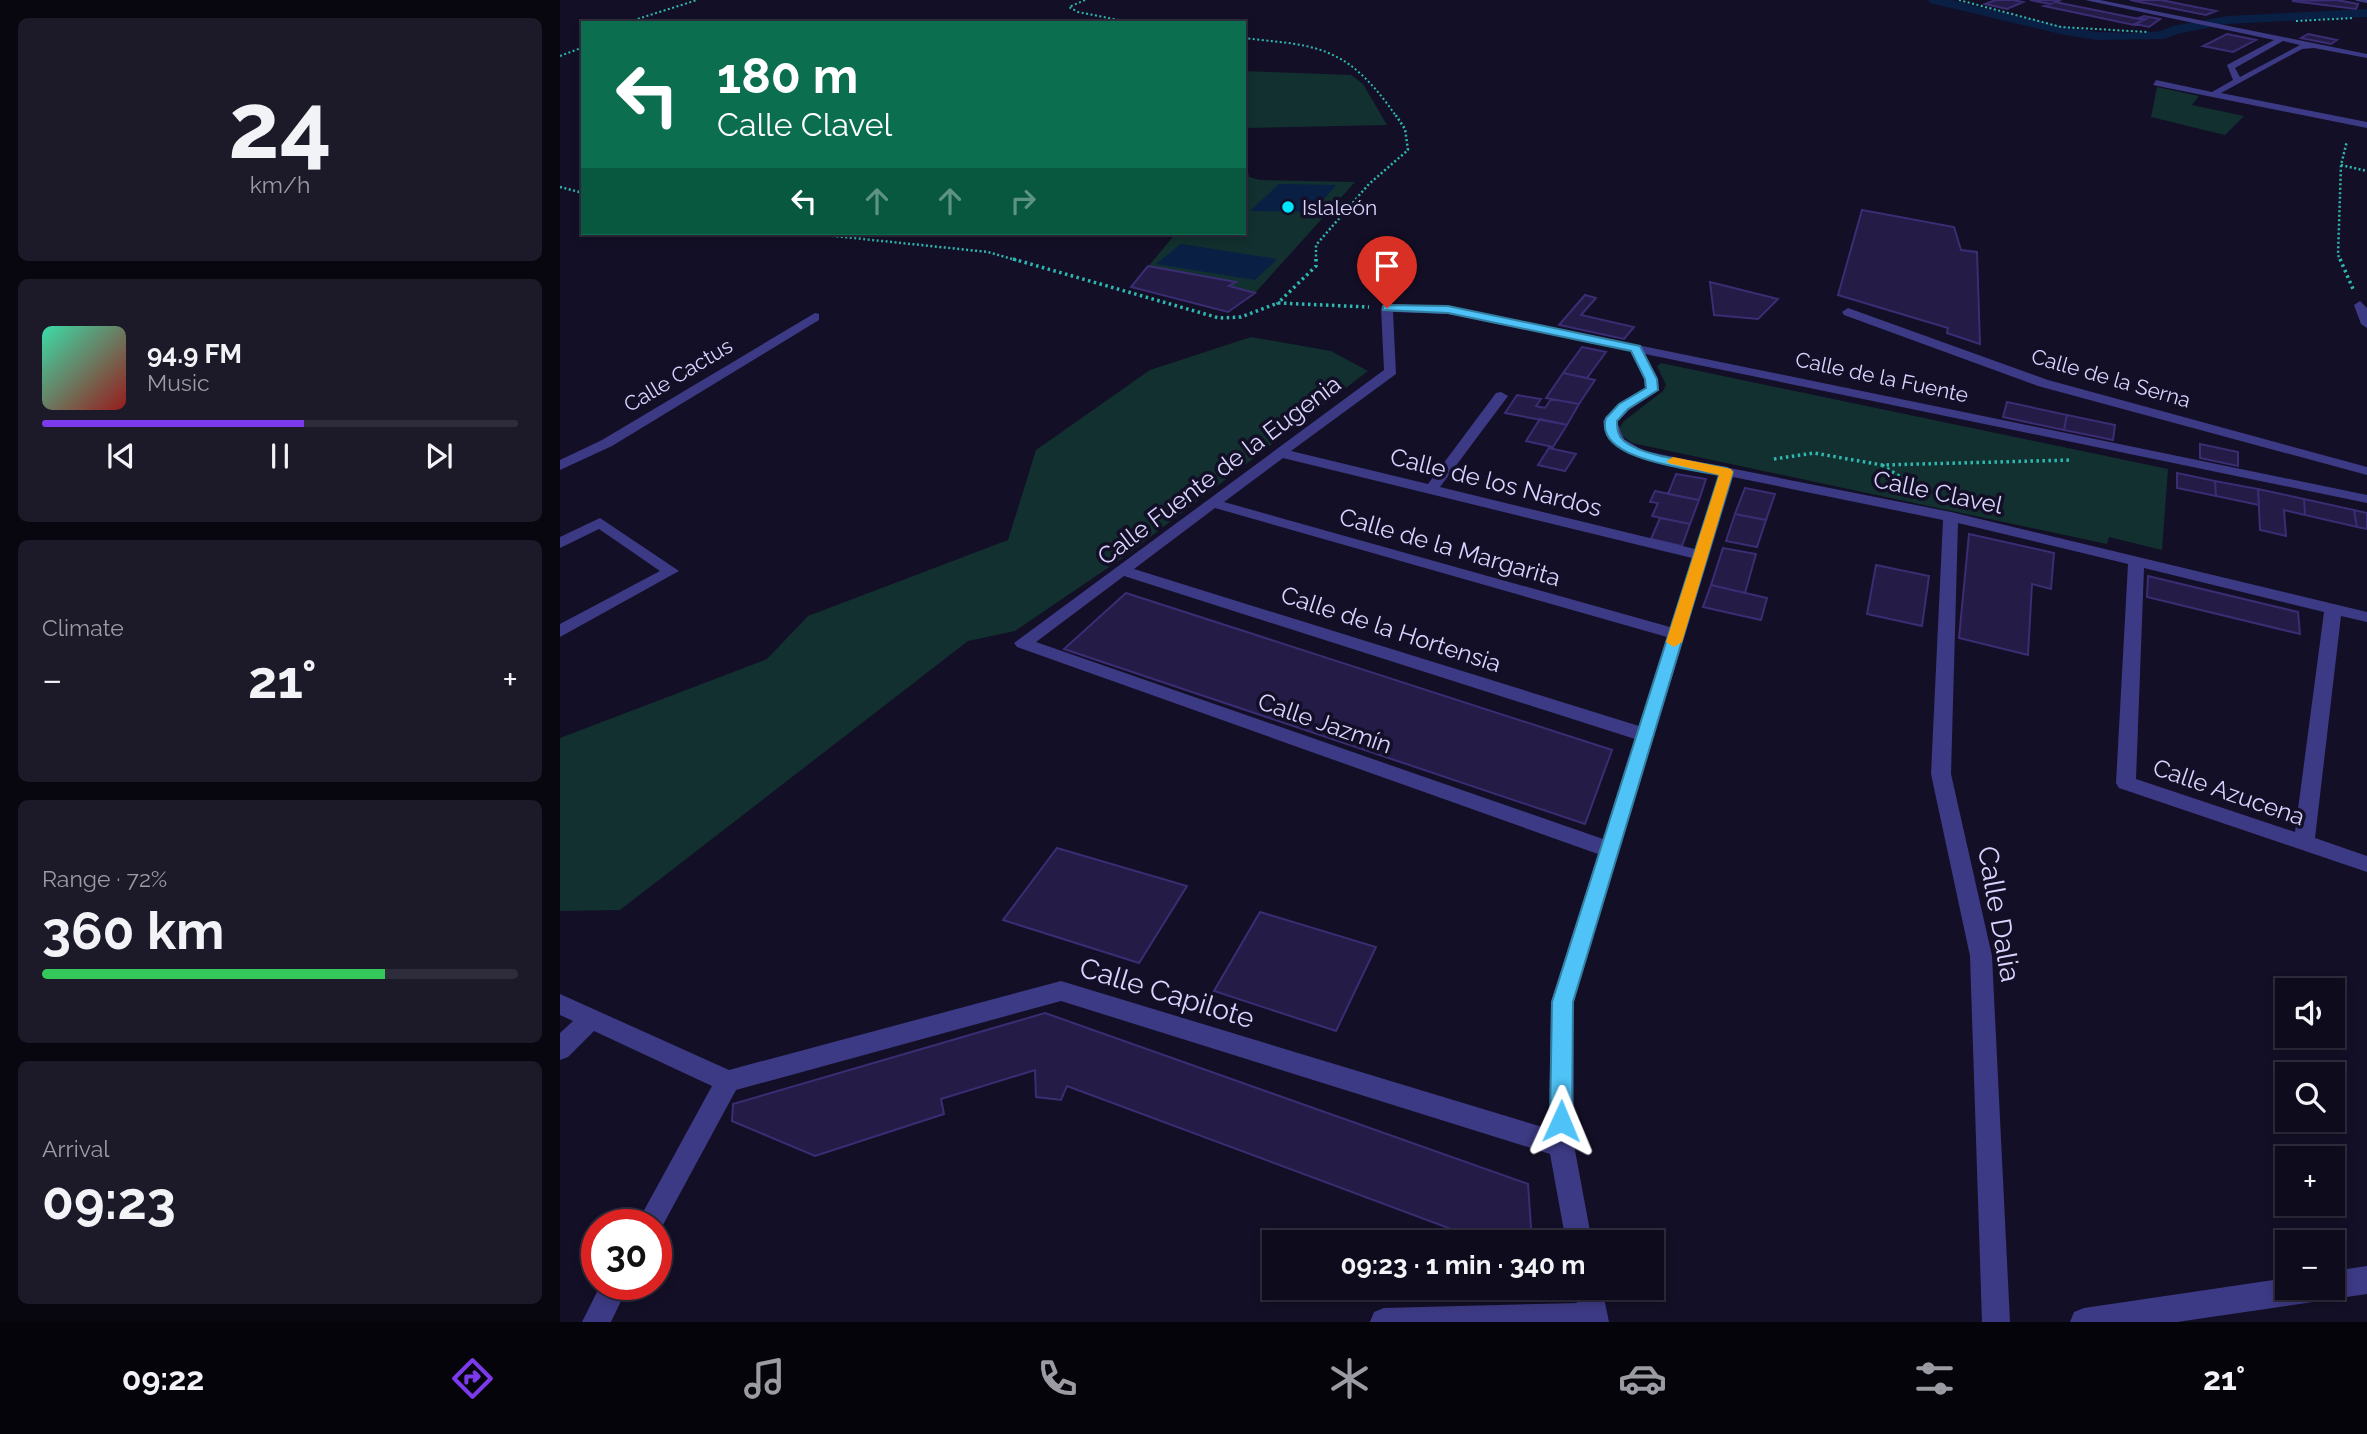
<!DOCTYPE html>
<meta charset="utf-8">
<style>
body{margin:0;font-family:Raleway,sans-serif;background:#1c1929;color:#f1f3f6;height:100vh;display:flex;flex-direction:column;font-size:26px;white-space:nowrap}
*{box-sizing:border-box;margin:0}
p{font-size:23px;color:#9b9ba3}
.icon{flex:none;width:38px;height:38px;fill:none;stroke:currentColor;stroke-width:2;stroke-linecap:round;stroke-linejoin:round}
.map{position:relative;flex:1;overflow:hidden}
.details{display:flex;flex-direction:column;gap:18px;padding:18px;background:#08060f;width:560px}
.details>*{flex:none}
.hud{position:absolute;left:21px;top:21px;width:665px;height:214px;border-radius:0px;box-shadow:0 4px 10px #0003,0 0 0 2px #2e2b3b;background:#0b6e4f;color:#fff;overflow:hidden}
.tools{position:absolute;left:1715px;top:978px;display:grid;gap:14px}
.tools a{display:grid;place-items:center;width:70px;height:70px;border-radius:0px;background:#0e0b1c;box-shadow:0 4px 10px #0003,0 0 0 2px #2e2b3b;font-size:35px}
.speed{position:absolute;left:21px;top:1209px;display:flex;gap:14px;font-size:35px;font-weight:700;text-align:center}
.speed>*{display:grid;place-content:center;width:91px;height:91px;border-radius:50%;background:#0e0b1c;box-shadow:0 4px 10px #0003,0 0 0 2px #2e2b3b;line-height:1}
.speed .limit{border:10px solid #d22;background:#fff;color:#111}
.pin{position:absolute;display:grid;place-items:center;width:60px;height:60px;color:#fff;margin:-72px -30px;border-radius:50% 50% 50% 0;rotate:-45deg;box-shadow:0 0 7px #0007}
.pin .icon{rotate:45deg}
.me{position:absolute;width:77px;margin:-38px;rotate:1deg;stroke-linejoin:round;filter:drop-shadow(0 0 5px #0008)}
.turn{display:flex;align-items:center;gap:24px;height:147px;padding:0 21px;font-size:32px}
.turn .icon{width:91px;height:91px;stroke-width:2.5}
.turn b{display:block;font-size:49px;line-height:60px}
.lanes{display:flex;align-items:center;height:66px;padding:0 21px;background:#0003;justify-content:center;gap:35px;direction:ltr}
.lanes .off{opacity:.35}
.big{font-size:52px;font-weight:700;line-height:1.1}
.details .card{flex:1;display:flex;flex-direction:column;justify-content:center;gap:10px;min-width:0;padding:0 24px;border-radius:10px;background:#1c1929}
.details .dial{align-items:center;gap:0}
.dial b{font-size:91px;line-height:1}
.song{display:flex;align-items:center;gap:21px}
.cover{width:84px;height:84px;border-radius:10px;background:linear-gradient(135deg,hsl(160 70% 55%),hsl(0 70% 35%))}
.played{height:7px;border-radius:4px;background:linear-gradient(90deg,#7c3aed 55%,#2e2b3b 55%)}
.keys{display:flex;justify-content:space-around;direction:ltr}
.heat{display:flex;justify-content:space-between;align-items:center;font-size:38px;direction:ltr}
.charge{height:10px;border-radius:5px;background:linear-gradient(90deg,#34c759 72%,#2e2b3b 0)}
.trip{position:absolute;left:702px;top:1230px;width:402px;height:70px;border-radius:0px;background:#0e0b1c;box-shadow:0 4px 10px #0003,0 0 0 2px #2e2b3b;font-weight:700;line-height:70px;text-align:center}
.dock{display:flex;height:112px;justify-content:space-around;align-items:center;background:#06040b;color:#9b9ba3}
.dock .icon{width:49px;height:49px}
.dock .on{color:#7c3aed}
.dock b{font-size:32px;color:#f1f3f6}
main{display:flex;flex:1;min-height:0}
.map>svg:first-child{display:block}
.green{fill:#12302f}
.water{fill:#0a1f44}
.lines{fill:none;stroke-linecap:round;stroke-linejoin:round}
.canal{fill:#0a1f44;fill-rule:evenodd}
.building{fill:#241b47;stroke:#3b2d73;stroke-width:2}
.path-far2{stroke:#2fb8b0;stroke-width:2;stroke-dasharray:2 2.5;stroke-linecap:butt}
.path-far1{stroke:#2fb8b0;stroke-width:2.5;stroke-dasharray:2 2.5;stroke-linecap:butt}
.path{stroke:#2fb8b0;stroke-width:3.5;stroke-dasharray:2.5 3.5;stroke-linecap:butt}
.street{fill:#3d3a85;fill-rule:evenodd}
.route{fill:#4fc3f7;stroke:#337fa1;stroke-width:2}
.slow{fill:#f59e0b}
.poi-dot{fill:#00e5ff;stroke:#130f26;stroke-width:2.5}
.labels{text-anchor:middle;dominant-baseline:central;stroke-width:7;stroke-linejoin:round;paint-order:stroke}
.far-poi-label{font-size:21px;fill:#d9d4ff;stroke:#130f26;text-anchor:start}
.far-street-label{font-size:21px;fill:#d9d4ff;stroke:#130f26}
.street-label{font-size:24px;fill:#d9d4ff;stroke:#130f26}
.near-street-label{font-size:28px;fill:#d9d4ff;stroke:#130f26}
</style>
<main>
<section class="details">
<div class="card dial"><b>24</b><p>km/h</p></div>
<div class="card">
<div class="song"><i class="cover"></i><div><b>94.9 FM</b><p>Music</p></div></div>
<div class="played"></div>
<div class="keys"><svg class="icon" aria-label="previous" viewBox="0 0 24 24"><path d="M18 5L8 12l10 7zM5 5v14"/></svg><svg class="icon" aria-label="pause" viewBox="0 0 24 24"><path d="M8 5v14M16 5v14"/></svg><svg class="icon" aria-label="next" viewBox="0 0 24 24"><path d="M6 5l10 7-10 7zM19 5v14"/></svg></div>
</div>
<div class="card"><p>Climate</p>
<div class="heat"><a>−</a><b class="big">21°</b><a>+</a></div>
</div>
<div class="card"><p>Range · 72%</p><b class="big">360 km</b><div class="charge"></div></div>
<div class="card"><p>Arrival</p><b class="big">09:23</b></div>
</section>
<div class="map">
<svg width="1807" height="1322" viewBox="0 0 1807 1322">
<rect width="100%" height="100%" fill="#130f26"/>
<path class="green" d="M684 71 791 75 803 84 827 125 684 128Z
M1597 87 1639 96 1632 105 1684 116 1665 135 1591 117Z
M684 150 689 177 700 180 795 182 695 293 668 312 571 287 616 233H684Z
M691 337 771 351 808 371 564 557 455 631 408 641 60 910 0 911V738L207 659 248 616 448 540 476 450 590 370Z
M1101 363 1608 469 1602 550 1549 537 1547 544 1072 443 1062 436 1059 428 1064 421 1103 391 1106 385 1097 366Z"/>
<path class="water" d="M719 184 776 185 753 212 690 211Z
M621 244 717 259 695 280 596 264Z"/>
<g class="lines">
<path class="canal" d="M1368 0H1392L1500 26 1537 32 1577 33 1601 31 1613 26 1667 16 1807 9V17L1667 24 1617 34 1604 39 1537 40 1500 34 1370 3Z"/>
</g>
<path class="building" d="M1436 0H1453L1463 2 1447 9 1425 4Z
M1470 0H1501L1495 2 1584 20 1574 25 1484 6 1490 4Z
M1570 0H1601L1656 11 1646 15Z
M1777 0 1798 4 1796 9 1732 1Z
M1584 16 1600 19 1589 27 1575 24 1586 19 1579 18Z
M1667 34 1696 40 1673 52 1643 46Z
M1748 34 1777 40 1771 44 1741 38Z
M1302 210 1394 227 1401 250 1417 252 1420 344 1387 333 1388 328 1278 295Z
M588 266 676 282 669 286 695 293 668 312 571 287Z
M1150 282 1218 299 1198 319 1154 315Z
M1025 295 1036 298 1021 315 1074 327 1064 339 999 325Z
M1022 347 1046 352 1027 378 1003 373Z
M1003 373 1035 380 1019 404 986 398Z
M957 395 981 399 976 406 985 408 991 399 1019 404 1007 425 945 413Z
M1447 402 1507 415 1504 430 1443 417Z
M1507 415 1555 425 1553 440 1504 430Z
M980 419 1007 425 993 447 966 441Z
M1640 444 1678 452V466L1640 458Z
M989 448 1016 454 1005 471 978 465Z
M1617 473 1655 481 1656 496 1617 488Z
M1116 474 1146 479 1139 500 1108 494Z
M1655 481 1698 489 1699 505 1656 496Z
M1185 488 1215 494 1206 520 1175 514Z
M1698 489 1744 499 1745 515 1724 510 1726 536 1700 530Z
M1095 491 1139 500 1130 524 1092 516 1098 503 1090 502Z
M1744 499 1794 510 1797 527 1745 515Z
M1794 510 1807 513V529L1797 527Z
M1175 514 1206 520 1197 547 1166 541Z
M1100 518 1130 524 1122 546 1091 539Z
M1409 534 1494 553 1491 589 1472 584 1468 655 1399 638Z
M1163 548 1196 554 1185 593 1151 585Z
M1316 565 1369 576 1362 626 1307 614Z
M1588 576 1738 612 1740 634 1587 597Z
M1151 585 1207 598 1201 620 1143 607Z
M566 593 1052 750 1025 824 504 649Z
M497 848 627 886 579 963 443 920Z
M700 912 816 947 776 1031 654 991Z
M485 1013 968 1184 972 1242H889L894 1230 507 1086 501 1100 476 1097 475 1070 381 1099 384 1114 255 1156 172 1121 173 1104Z"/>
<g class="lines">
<path class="path-far2" d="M525 0 509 7 518 12 574 23
M1399 0 1501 27 1587 32
M1736 21 1794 18
M65 23 137 0
M684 38C713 42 748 42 775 56 800 68 820 93 836 116
M0 56 21 48 23 39"/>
<path class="path-far1" d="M1781 165 1807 171
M0 187 23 193
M245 233 428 252 459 261
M756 261V245L809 184 848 150 845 129 835 114
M1781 261 1778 255 1781 165 1787 141"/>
<path class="path" d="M453 259 659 318 681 317 718 303
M756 259V266L718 303 809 307
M1780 259 1793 289
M1214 459 1254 453 1322 465 1512 460
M1322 465 1356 487"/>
<path class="street" d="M1525 0H1540L1807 54V58L1754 48 1742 49 1661 93 1807 122V128L1593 85 1596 80 1652 92 1673 80 1667 65 1714 40ZM1723 41 1740 45 1680 77 1675 68Z
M1795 0H1807V3L1797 1Z
M1800 301 1807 308V328L1801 324 1794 305Z
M827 304 888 306 1807 495V503L1085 354 1098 379 1099 390 1069 410 1057 422 1064 439 1084 451 1391 512 1807 612V622L1781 616 1755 838 1807 856V872L1559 788 1556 783 1568 564 1398 523 1391 774 1432 956 1450 1322H1422L1410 956 1371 774 1383 520 1173 477 1013 1002 1014 1145 1032 1242H1006L990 1154 501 1001 176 1090 98 1234 96 1235V1225H76L152 1086 34 1031 8 1057 0 1060V1033L13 1021 0 1015V994L169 1070 501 981 989 1129 991 1002 1038 854 457 647 454 643 824 370 821 308ZM833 312 888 314 1071 351 1084 379 1085 388 1059 404 1043 421C1050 465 1123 467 1159 474L1135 549 880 487 948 396 941 392 936 393 868 484 731 451 836 374ZM723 458 1132 558 1110 627 664 502ZM655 508 1107 637 1079 726 574 569ZM1584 568 1764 612 1735 832 1576 779ZM564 576 1075 739 1043 839 476 642Z
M1288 308 1488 380 1807 467V475L1478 386 1284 315 1282 312Z
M255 313 259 314V320L52 446 0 470V460L42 440Z
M40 518 119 571 0 637V624L100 571 39 529 0 548V537Z
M1807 1266V1294L1773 1299 1764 1295 1753 1302 1617 1322H1510L1514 1312 1524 1308 1727 1278V1288H1773V1271Z
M41 1284H69L51 1322H22Z
M1014 1288H1042L1049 1322H810L814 1312 824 1308 1017 1303Z"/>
</g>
<path class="route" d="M827 305 888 306 1080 346 1097 379 1098 390 1068 409 1057 421C1057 430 1058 436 1064 441 1085 458 1140 462 1167 468L1173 472 1013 1002 1012 1121 1009 1128 1001 1132 993 1128 990 1121 992 1002 1159 475C1132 469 1033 460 1046 418L1059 404 1086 388 1085 379 1071 351 888 313 823 310V306Z"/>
<path class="slow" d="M1113 457 1171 469 1173 472 1122 642 1114 647 1106 642 1159 475 1108 463 1107 461Z"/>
<circle class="poi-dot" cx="728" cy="207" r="7"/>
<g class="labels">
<g class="far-poi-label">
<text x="742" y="207">Islaleón</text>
</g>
<g class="far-street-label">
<text transform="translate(118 375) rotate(-31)">Calle Cactus</text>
<text transform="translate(1322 377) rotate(12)">Calle de la Fuente</text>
<text transform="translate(1551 378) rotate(16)">Calle de la Serna</text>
</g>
<g class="street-label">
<text transform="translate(659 470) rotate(-37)">Calle Fuente de la Eugenia</text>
<text transform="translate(936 482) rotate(14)">Calle de los Nardos</text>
<text transform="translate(1378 492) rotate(12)">Calle Clavel</text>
<text transform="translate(890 547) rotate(16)">Calle de la Margarita</text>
<text transform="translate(831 629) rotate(18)">Calle de la Hortensia</text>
<text transform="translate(765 723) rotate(19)">Calle Jazmín</text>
<text transform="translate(1669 792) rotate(19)">Calle Azucena</text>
</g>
<g class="near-street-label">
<text transform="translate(1439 914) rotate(80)">Calle Dalia</text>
<text transform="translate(607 993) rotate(17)">Calle Capilote</text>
</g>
</g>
</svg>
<div class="tools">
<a><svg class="icon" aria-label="sound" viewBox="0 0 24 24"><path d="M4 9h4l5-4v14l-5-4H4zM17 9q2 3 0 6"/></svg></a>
<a><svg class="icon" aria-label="search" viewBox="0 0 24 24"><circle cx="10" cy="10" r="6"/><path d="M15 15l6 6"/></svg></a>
<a>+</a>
<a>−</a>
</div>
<div class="speed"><div class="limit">30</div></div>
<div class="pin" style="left:827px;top:308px;background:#d93025"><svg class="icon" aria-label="arrive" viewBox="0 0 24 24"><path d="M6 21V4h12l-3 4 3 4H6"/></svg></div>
<svg class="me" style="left:1001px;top:1121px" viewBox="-20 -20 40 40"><path d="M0-17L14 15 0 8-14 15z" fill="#4fc3f7" stroke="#fff" stroke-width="4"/></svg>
<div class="trip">09:23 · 1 min · 340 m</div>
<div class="hud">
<div class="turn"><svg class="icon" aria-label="left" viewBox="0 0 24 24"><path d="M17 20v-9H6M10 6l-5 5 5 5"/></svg><div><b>180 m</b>Calle Clavel</div></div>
<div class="lanes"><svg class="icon" aria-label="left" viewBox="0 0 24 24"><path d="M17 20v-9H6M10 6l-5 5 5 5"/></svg><svg class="icon off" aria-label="ahead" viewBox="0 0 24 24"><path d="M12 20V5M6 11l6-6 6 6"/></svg><svg class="icon off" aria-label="ahead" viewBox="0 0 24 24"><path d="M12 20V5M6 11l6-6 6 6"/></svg><svg class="icon off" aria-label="right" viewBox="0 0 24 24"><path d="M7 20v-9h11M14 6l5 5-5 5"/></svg></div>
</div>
</div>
</main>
<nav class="dock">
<b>09:22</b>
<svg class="icon on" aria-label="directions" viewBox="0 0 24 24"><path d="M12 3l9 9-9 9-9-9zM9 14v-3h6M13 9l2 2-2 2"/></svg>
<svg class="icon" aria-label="music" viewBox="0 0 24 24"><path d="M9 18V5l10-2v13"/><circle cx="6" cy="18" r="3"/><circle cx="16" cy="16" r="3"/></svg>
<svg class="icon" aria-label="phone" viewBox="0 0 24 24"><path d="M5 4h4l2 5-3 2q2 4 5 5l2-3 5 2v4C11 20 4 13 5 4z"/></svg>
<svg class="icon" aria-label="climate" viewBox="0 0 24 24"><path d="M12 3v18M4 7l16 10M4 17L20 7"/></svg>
<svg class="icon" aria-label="car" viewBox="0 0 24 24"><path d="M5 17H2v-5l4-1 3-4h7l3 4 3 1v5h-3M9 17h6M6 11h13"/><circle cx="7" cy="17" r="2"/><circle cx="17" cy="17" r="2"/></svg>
<svg class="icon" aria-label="filters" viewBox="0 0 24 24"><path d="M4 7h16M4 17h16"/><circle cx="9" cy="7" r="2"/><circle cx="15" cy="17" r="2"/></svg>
<b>21°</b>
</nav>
